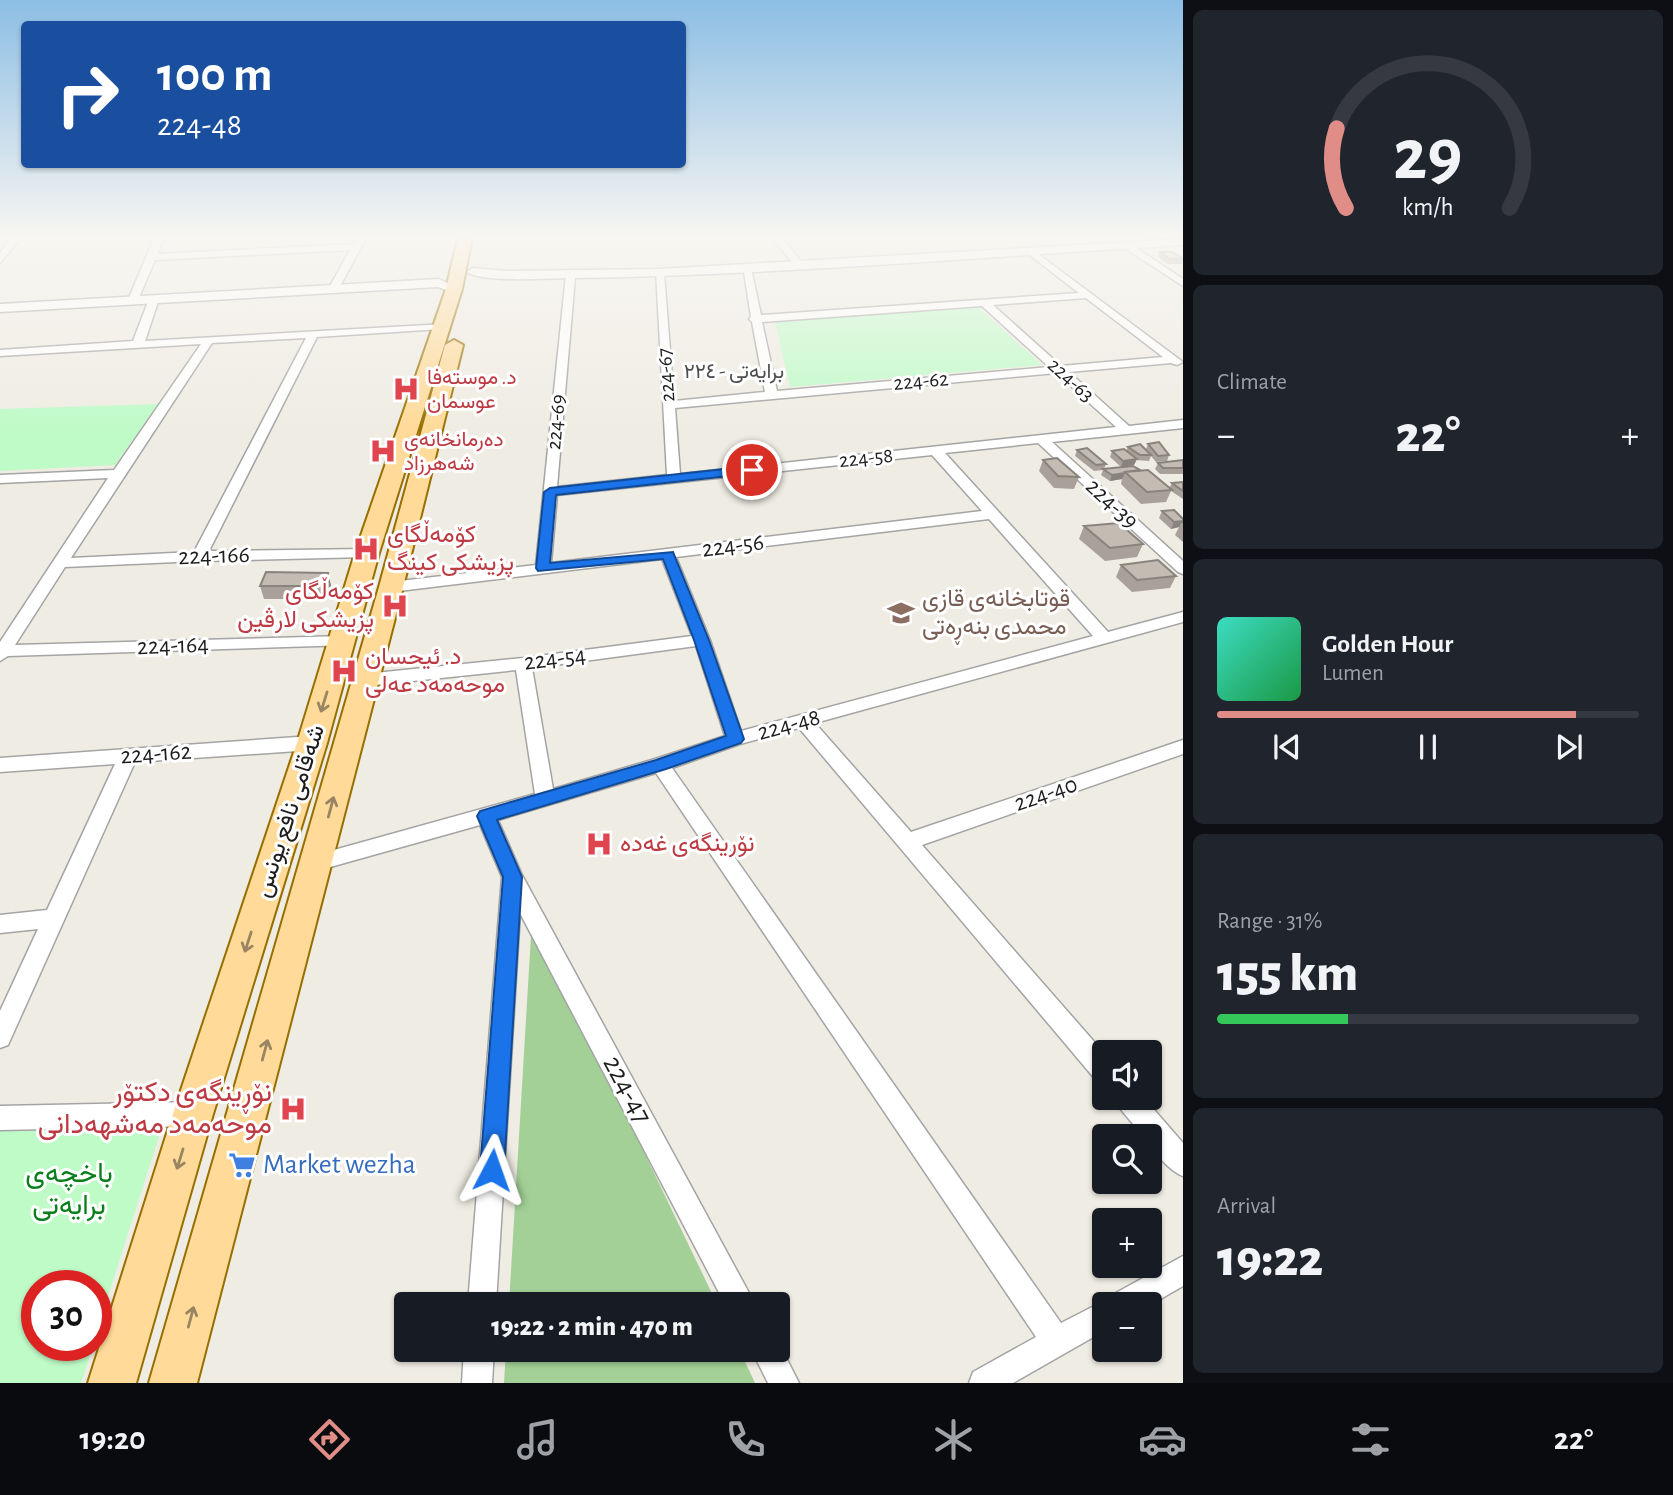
<!DOCTYPE html>
<meta charset="utf-8">
<style>
body{margin:0;font-family:"Alegreya Sans",Vazirmatn,sans-serif;background:#20242c;color:#f1f3f6;height:100vh;display:flex;flex-direction:column;font-size:26px;white-space:nowrap}
*{box-sizing:border-box;margin:0}
p{font-size:23px;color:#9ea1a6}
.icon{flex:none;width:38px;height:38px;fill:none;stroke:currentColor;stroke-width:2;stroke-linecap:round;stroke-linejoin:round}
.map{position:relative;flex:1;overflow:hidden}
.panel{display:flex;flex-direction:column;gap:10px;padding:10px;background:#0d0f14;width:490px}
.panel>*{flex:none}
.banner{position:absolute;left:21px;top:21px;width:665px;height:147px;border-radius:7px;box-shadow:0 2px 5px #0004;background:#1a4fa0;color:#fff;overflow:hidden}
.buttons{position:absolute;left:1092px;top:1040px;display:grid;gap:14px}
.buttons a{display:grid;place-items:center;width:70px;height:70px;border-radius:7px;background:#171b24;box-shadow:0 2px 5px #0004;font-size:35px}
.speed{position:absolute;left:21px;top:1270px;display:flex;gap:14px;font-size:35px;font-weight:700;text-align:center}
.speed>*{display:grid;place-content:center;width:91px;height:91px;border-radius:50%;background:#171b24;box-shadow:0 2px 5px #0004;line-height:1}
.speed .limit{border:10px solid #d22;background:#fff;color:#111}
.pin{position:absolute;display:grid;place-items:center;width:60px;height:60px;color:#fff;margin:-30px;border:4px solid #fff;border-radius:50%;box-shadow:0 2px 7px #0007}
.me{position:absolute;width:77px;margin:-38px;rotate:4deg;stroke-linejoin:round;filter:drop-shadow(0 0 5px #0008)}
.turn{display:flex;align-items:center;gap:24px;height:147px;padding:0 21px;font-size:32px}
.turn .icon{width:91px;height:91px;stroke-width:2.5}
.turn b{display:block;font-size:49px;line-height:60px}
.big{font-size:52px;font-weight:800;line-height:1.1}
.panel .tile{flex:1;display:flex;flex-direction:column;justify-content:center;gap:10px;min-width:0;padding:0 24px;border-radius:10px;background:#20242c}
.panel .dial{align-items:center;gap:0}
.dial svg{height:182px;overflow:visible;fill:none;stroke:#363941;stroke-width:7;stroke-linecap:round;text-anchor:middle}
.dial text{fill:#f1f3f6;stroke:none}
.song{display:flex;align-items:center;gap:21px}
.cover{width:84px;height:84px;border-radius:10px;background:linear-gradient(135deg,hsl(170 70% 55%),hsl(140 70% 35%))}
.played{height:7px;border-radius:4px;background:linear-gradient(90deg,#e08c87 85%,#363941 85%)}
.keys{display:flex;justify-content:space-around;direction:ltr}
.heat{display:flex;justify-content:space-between;align-items:center;font-size:38px;direction:ltr}
.charge{height:10px;border-radius:5px;background:linear-gradient(90deg,#34c759 31%,#363941 0)}
.trip{position:absolute;left:394px;top:1292px;width:396px;height:70px;border-radius:7px;background:#171b24;box-shadow:0 2px 5px #0004;font-weight:800;line-height:70px;text-align:center}
.tabs{display:flex;height:112px;justify-content:space-around;align-items:center;background:#090b0e;color:#9ea1a6}
.tabs .icon{width:49px;height:49px}
.tabs .selected{color:#e08c87}
.tabs b{font-size:32px;color:#f1f3f6}
main{display:flex;flex:1;min-height:0}
.map>svg:first-child{display:block}
.forest{fill:#a3d096}
.park{fill:#befbc7}
.lines{fill:none;stroke-linecap:round;stroke-linejoin:round}
.minor-casing{stroke:#a4a4a4;stroke-width:3}
.tertiary-casing{stroke:#a4a4a4;stroke-width:3}
.primary-casing{stroke:#976f00;stroke-width:4}
.minor{fill:#fff;fill-rule:evenodd}
.tertiary{fill:#fff;fill-rule:evenodd}
.primary{fill:#ffda98;fill-rule:evenodd}
.wall{fill:#a9a199}
.shaded-wall{fill:#89837d}
.building{fill:#c4bbb2;stroke:#89837d;stroke-width:2}
.oneway{stroke:#998561}
.route{fill:#1a73e8;stroke:#114b97;stroke-width:2}
.labels{text-anchor:middle;dominant-baseline:central;stroke-width:6;stroke-linejoin:round;paint-order:stroke}
.far-neighbourhood-label{font-size:21px;fill:#505050;stroke:#fff}
.far-street-label{font-size:21px;fill:#1d1d1d;stroke:#fff}
.far-health-label{font-size:21px;fill:#be3a42;stroke:#fff;text-anchor:start}
.street-label{font-size:24px;fill:#1d1d1d;stroke:#fff}
.health-label{font-size:24px;fill:#be3a42;stroke:#fff;text-anchor:start}
.education-label{font-size:24px;fill:#785e54;stroke:#fff;text-anchor:start}
.near-street-label{font-size:28px;fill:#1d1d1d;stroke:#fff}
.near-health-label{font-size:28px;fill:#be3a42;stroke:#fff;text-anchor:end}
.near-shop-label{font-size:28px;fill:#366cbe;stroke:#fff;text-anchor:start}
.near-park-label{font-size:28px;fill:#087f1a;stroke:#fff}
</style>
<main>
<div class="map">
<svg width="1183" height="1383" viewBox="0 0 1183 1383">
<rect width="100%" height="100%" fill="#efece3"/>
<path class="forest" d="M532 919 717 1304H509Z
M506 1349H739L755 1383H504Z"/>
<path class="park" d="M978 307 1042 365 790 387 775 322Z
M158 404 115 465 0 471V409Z
M167 1111 96 1334V1286H37V1346H93L81 1383H0V1126Z"/>
<g class="lines">
<defs>
<path id="minor" d="M11 238H21L0 263V253Z
M154 238H164L157 254 353 244 356 238H366L338 290 329 288 350 250 155 260 138 300 129 302 128 300Z
M772 238H782L802 263V267H796Z
M1123 243H1129L1183 279V286L1123 247Z
M1030 248 1183 362 1177 365 1171 363 1069 372 1129 426 1183 420V428L1052 442 1183 561V574L1178 572 1038 443 945 453 1108 632 1183 612V622L815 723 911 832 1183 740V754L922 845 1104 1053V1083L1095 1079 799 728 740 744 672 768 1061 1323 1104 1301 1110 1303 1114 1294 1183 1256V1286L1150 1305 1104 1304V1331L1013 1383H969L973 1372 1036 1337 656 773 498 820 522 875 755 1304H725L520 913 496 1304H468L502 877 480 825 316 871 309 869 306 863 309 857 316 855 535 794 516 670 365 686 356 680 365 674 523 658 692 636 662 559 391 592 383 587 391 582 536 565 566 275 575 277 557 487 667 475 656 271 664 273 674 401 765 392 752 322 749 319 751 317 743 266 751 268 761 315 1079 293 1027 253V249ZM1086 298 1163 357 1061 366 993 305ZM982 306 1049 367 777 391 762 322ZM1056 373 1116 427 680 474 675 408ZM932 455 982 511 551 563 557 495ZM989 519 1093 636 741 731 710 640 676 557ZM696 646 725 736 655 759 553 789 532 668Z
M154 296 159 299 145 341 445 324V328L441 329 317 337 209 551 367 549 374 553 367 557 199 561 65 567 15 645 343 636 351 641 349 645 8 656 0 661V642L108 478 0 483V475L114 470 201 344 0 356V350L133 341 149 299ZM306 338 194 552 71 558 212 343Z
M312 736 319 738 321 743 319 748 312 750 135 762 8 1045 0 1048V1011L38 929 0 933V915L47 910 115 764 0 772V758Z
M1115 1097H1143L1183 1143V1176C1170 1171 1150 1151 1150 1136H1143L1118 1106Z
M193 1102 202 1105 206 1114 202 1123 193 1126 0 1130V1106Z
M777 1340 799 1383H768L751 1349H777Z
M464 1349H494L492 1383H462Z"/>
<path id="tertiary" d="M1183 239V245C980 257 776 275 572 278 551 278 481 283 467 272L473 268 507 271 659 269Z
M439 279 460 289 454 293 438 287 0 312V304Z"/>
<path id="primary" d="M458 238H472L462 289 379 553 327 743 213 1114 136 1383H88L173 1114 297 743 355 553 446 289Z
M454 340 463 345 403 587 197 1383H149L379 587 445 345Z"/>
</defs>
<use href="#minor" class="minor-casing"/>
<use href="#tertiary" class="tertiary-casing"/>
<use href="#primary" class="primary-casing"/>
<use href="#minor" class="minor"/>
<use href="#tertiary" class="tertiary"/>
<use href="#primary" class="primary"/>
</g>
<path class="wall" d="M1160 252 1183 259 1182 264H1168L1158 257Z
M1148 444 1169 455 1167 461 1156 462 1151 456 1149 461 1136 460 1134 465 1121 467 1110 457 1112 451H1126L1128 447 1146 449Z
M1077 450 1106 464 1104 469 1133 466 1169 488 1172 483 1183 482V499L1171 491 1166 502 1141 504 1121 484 1122 479 1110 481 1101 475 1103 470 1094 471 1075 456Z
M1043 460 1079 477 1074 489 1054 488 1039 471Z
M1183 460V474H1160L1155 469 1158 463Z
M1162 511 1183 524V542L1175 535 1179 527 1171 529 1159 518Z
M1084 526 1143 544 1137 557 1105 561 1079 539Z
M1121 565 1176 576 1170 588 1132 592 1116 577Z
M331 585 327 599H264L260 586Z"/>
<path class="shaded-wall" d="M1137 459 1134 465 1121 467 1123 461Z
M1125 473 1122 479 1110 481 1112 475Z
M1183 521V524L1181 523 1179 527 1171 529 1174 522Z
M328 573 331 585 327 599 324 586Z"/>
<path class="building" d="M1160 252H1173L1183 259H1170Z
M1159 442 1169 455 1158 456 1148 444Z
M1140 444 1151 455H1140L1128 447Z
M1087 448 1106 464 1096 465 1077 450Z
M1124 449 1137 459 1123 461 1112 451Z
M1057 458 1079 477 1058 476 1043 460Z
M1183 460V468H1163L1158 463Z
M1133 466 1140 470 1125 472V473L1112 475 1103 469Z
M1148 470 1172 490 1147 492 1125 472Z
M1183 482V491L1172 483Z
M1174 510 1183 519V521L1174 522 1162 511Z
M1119 523 1143 544 1110 548 1084 526Z
M1158 560 1176 576 1137 580 1121 565Z
M266 572 328 573 324 586H260Z"/>
<defs><path id="oneway-shaft" d="M-6 0H5M1.5-3L5.5 0L1.5 3" fill="none" stroke-width="1.6" stroke-linecap="round" stroke-linejoin="round" transform="scale(1.75)"/></defs>
<g class="oneway">
<use href="#oneway-shaft" transform="translate(324 702) rotate(107)"/>
<use href="#oneway-shaft" transform="translate(331 807) rotate(-75)"/>
<use href="#oneway-shaft" transform="translate(248 942) rotate(108)"/>
<use href="#oneway-shaft" transform="translate(265 1050) rotate(-75)"/>
<use href="#oneway-shaft" transform="translate(180 1159) rotate(107)"/>
<use href="#oneway-shaft" transform="translate(191 1317) rotate(-75)"/>
</g>
<linearGradient id="sky" x2="0" y2="1"><stop stop-color="#8cbee4"/><stop offset="0.55" stop-color="#f8f6f2"/><stop offset="1" stop-color="#f8f6f2" stop-opacity="0"/></linearGradient>
<rect width="1183" height="431" fill="url(#sky)"/>
<path class="route" d="M752 466 758 470 756 473 556 495 550 563 673 552 709 640 744 739 741 743 666 769 497 820 522 877 504 1170 500 1179 492 1182 483 1179 480 1170 503 877 477 816 480 811 656 760 726 736 694 640 663 559 538 571 536 568 544 492 550 488Z"/>
<defs>
<symbol id="hospital-bare" viewBox="-9 -9 18 18"><path d="M-5-5h3v3.5h4V-5h3V5h-3V1.5h-4V5h-3Z" fill="#e0444e" stroke="#fff" stroke-width="2.5" paint-order="stroke"/></symbol>
<symbol id="school-bare" viewBox="-9 -9 18 18"><path d="M0-5L7-2L0 1L-7-2ZM-4 1L0 2.5L4 1V4Q0 6-4 4Z" fill="#8d6e63" stroke="#fff" stroke-width="2.5" paint-order="stroke"/></symbol>
<symbol id="supermarket-bare" viewBox="-9 -9 18 18"><path d="M-6-5.5h2.5l.6 2H6L4.5 2H-2.5L-4.4-4H-6ZM-1.5 3.2a1.3 1.3 0 1 0 .1 0ZM3 3.2a1.3 1.3 0 1 0 .1 0Z" fill="#3f7fe0" stroke="#fff" stroke-width="2.5" paint-order="stroke"/></symbol>
</defs>
<g fill-rule="evenodd">
<use href="#hospital-bare" x="387" y="370" width="38" height="38"/>
<use href="#hospital-bare" x="364" y="432" width="38" height="38"/>
<use href="#hospital-bare" x="347" y="530" width="38" height="38"/>
<use href="#hospital-bare" x="376" y="587" width="38" height="38"/>
<use href="#school-bare" x="882" y="594" width="38" height="38"/>
<use href="#hospital-bare" x="325" y="652" width="38" height="38"/>
<use href="#hospital-bare" x="580" y="825" width="38" height="38"/>
<use href="#hospital-bare" x="274" y="1090" width="38" height="38"/>
<use href="#supermarket-bare" x="223" y="1146" width="38" height="38"/>
</g>
<g class="labels">
<g class="far-neighbourhood-label">
<text x="734" y="371">برایەتی - ٢٢٤</text>
</g>
<g class="far-street-label">
<text transform="translate(666 375) rotate(-94)">224-67</text>
<text transform="translate(1071 380) rotate(42)">224-63</text>
<text transform="translate(921 381) rotate(-5)">224-62</text>
<text transform="translate(556 422) rotate(-85)">224-69</text>
<text transform="translate(866 458) rotate(-6)">224-58</text>
</g>
<g class="far-health-label">
<text x="427" y="377">د. موستەفا<tspan x="427" dy="24">عوسمان</tspan></text>
<text x="404" y="439">دەرمانخانەی<tspan x="404" dy="24">شەهرزاد</tspan></text>
</g>
<g class="street-label">
<text transform="translate(1112 504) rotate(43)">224-39</text>
<text transform="translate(733 546) rotate(-7)">224-56</text>
<text transform="translate(214 556) rotate(-2)">224-166</text>
<text transform="translate(173 646) rotate(-2)">224-164</text>
<text transform="translate(555 659) rotate(-7)">224-54</text>
<text transform="translate(789 725) rotate(-15)">224-48</text>
<text transform="translate(156 754) rotate(-4)">224-162</text>
<text transform="translate(1046 794) rotate(-19)">224-40</text>
<text transform="translate(290 811) rotate(-72)">شەقامی نافع یونس</text>
</g>
<g class="health-label">
<text x="387" y="535">کۆمەڵگای<tspan x="387" dy="28">پزیشکی کینگ</tspan></text>
<text x="374" y="592" text-anchor="end">کۆمەڵگای<tspan x="374" dy="28">پزیشکی لارڤین</tspan></text>
<text x="365" y="657">د. ئیحسان<tspan x="365" dy="28">موحەمەد عەلی</tspan></text>
<text x="620" y="844">نۆرینگەی غەدە</text>
</g>
<g class="education-label">
<text x="922" y="599">قوتابخانەی قازی<tspan x="922" dy="28">محمدی بنەڕەتی</tspan></text>
</g>
<g class="near-street-label">
<text transform="translate(627 1090) rotate(62)">224-47</text>
</g>
<g class="near-health-label">
<text x="272" y="1093">نۆڕینگەی دکتۆر<tspan x="272" dy="32">موحەمەد مەشهەدانی</tspan></text>
</g>
<g class="near-shop-label">
<text x="263" y="1165">Market wezha</text>
</g>
<g class="near-park-label">
<text x="69" y="1174">باخچەی<tspan x="69" dy="32">برایەتی</tspan></text>
</g>
</g>
</svg>
<div class="buttons">
<a><svg class="icon" aria-label="sound" viewBox="0 0 24 24"><path d="M4 9h4l5-4v14l-5-4H4zM17 9q2 3 0 6"/></svg></a>
<a><svg class="icon" aria-label="search" viewBox="0 0 24 24"><circle cx="10" cy="10" r="6"/><path d="M15 15l6 6"/></svg></a>
<a>+</a>
<a>−</a>
</div>
<div class="speed"><div class="limit">30</div></div>
<div class="pin" style="left:752px;top:470px;background:#d93025"><svg class="icon" aria-label="arrive" viewBox="0 0 24 24"><path d="M6 21V4h12l-3 4 3 4H6"/></svg></div>
<svg class="me" style="left:492px;top:1170px" viewBox="-20 -20 40 40"><path d="M0-17L14 15 0 8-14 15z" fill="#1a73e8" stroke="#fff" stroke-width="4"/></svg>
<div class="trip">19:22 · 2 min · 470 m</div>
<div class="banner">
<div class="turn"><svg class="icon" aria-label="right" viewBox="0 0 24 24"><path d="M7 20v-9h11M14 6l5 5-5 5"/></svg><div><b>100 m</b>224-48</div></div>
</div>
</div>
<section class="panel">
<div class="tile dial"><svg viewBox="0 0 100 80">
<path d="M14 69A42 42 0 1 1 86 69"/>
<path d="M14 69A42 42 0 0 1 10 34" stroke="#e08c87"/>
<text x="50" y="56" font-size="32" font-weight="700">29</text>
<text x="50" y="72" font-size="11">km/h</text>
</svg></div>
<div class="tile"><p>Climate</p>
<div class="heat"><a>−</a><b class="big">22°</b><a>+</a></div>
</div>
<div class="tile">
<div class="song"><i class="cover"></i><div><b>Golden Hour</b><p>Lumen</p></div></div>
<div class="played"></div>
<div class="keys"><svg class="icon" aria-label="previous" viewBox="0 0 24 24"><path d="M18 5L8 12l10 7zM5 5v14"/></svg><svg class="icon" aria-label="pause" viewBox="0 0 24 24"><path d="M8 5v14M16 5v14"/></svg><svg class="icon" aria-label="next" viewBox="0 0 24 24"><path d="M6 5l10 7-10 7zM19 5v14"/></svg></div>
</div>
<div class="tile"><p>Range · 31%</p><b class="big">155 km</b><div class="charge"></div></div>
<div class="tile"><p>Arrival</p><b class="big">19:22</b></div>
</section>
</main>
<nav class="tabs">
<b>19:20</b>
<svg class="icon selected" aria-label="directions" viewBox="0 0 24 24"><path d="M12 3l9 9-9 9-9-9zM9 14v-3h6M13 9l2 2-2 2"/></svg>
<svg class="icon" aria-label="music" viewBox="0 0 24 24"><path d="M9 18V5l10-2v13"/><circle cx="6" cy="18" r="3"/><circle cx="16" cy="16" r="3"/></svg>
<svg class="icon" aria-label="phone" viewBox="0 0 24 24"><path d="M5 4h4l2 5-3 2q2 4 5 5l2-3 5 2v4C11 20 4 13 5 4z"/></svg>
<svg class="icon" aria-label="climate" viewBox="0 0 24 24"><path d="M12 3v18M4 7l16 10M4 17L20 7"/></svg>
<svg class="icon" aria-label="car" viewBox="0 0 24 24"><path d="M5 17H2v-5l4-1 3-4h7l3 4 3 1v5h-3M9 17h6M6 11h13"/><circle cx="7" cy="17" r="2"/><circle cx="17" cy="17" r="2"/></svg>
<svg class="icon" aria-label="filters" viewBox="0 0 24 24"><path d="M4 7h16M4 17h16"/><circle cx="9" cy="7" r="2"/><circle cx="15" cy="17" r="2"/></svg>
<b>22°</b>
</nav>
